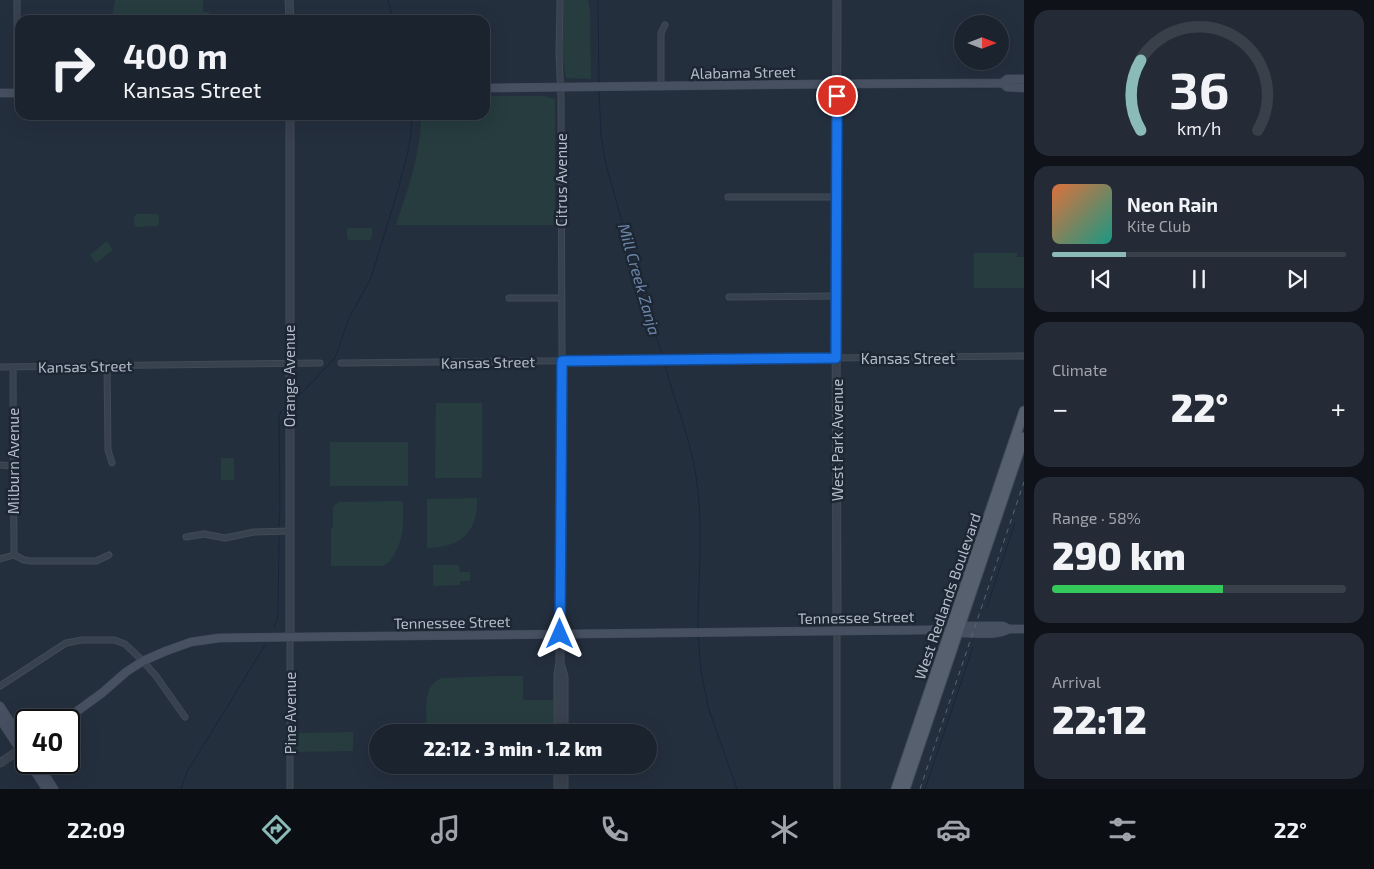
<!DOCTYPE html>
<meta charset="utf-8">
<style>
body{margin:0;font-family:"Exo 2",sans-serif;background:#242b36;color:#f1f3f6;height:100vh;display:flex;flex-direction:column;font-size:19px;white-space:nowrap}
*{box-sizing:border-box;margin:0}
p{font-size:16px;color:#a0a4aa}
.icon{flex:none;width:28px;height:28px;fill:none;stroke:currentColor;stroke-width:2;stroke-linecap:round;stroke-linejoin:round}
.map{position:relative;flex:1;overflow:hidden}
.details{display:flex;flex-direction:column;gap:10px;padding:10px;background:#0f1319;width:350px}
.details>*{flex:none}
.guide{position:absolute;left:15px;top:15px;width:475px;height:105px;border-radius:15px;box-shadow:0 5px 20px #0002,0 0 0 1px #39404a;background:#1b232e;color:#f1f3f6;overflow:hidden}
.needle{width:32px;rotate:90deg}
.controls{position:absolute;left:954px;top:15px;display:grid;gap:10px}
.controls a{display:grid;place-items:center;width:55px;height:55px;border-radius:50%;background:#1b232e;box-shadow:0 5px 20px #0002,0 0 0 1px #39404a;font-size:25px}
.speed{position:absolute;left:15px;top:709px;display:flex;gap:10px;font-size:25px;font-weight:700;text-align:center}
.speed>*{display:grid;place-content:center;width:65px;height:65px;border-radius:50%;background:#1b232e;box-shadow:0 5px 20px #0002,0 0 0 1px #39404a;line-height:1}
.speed .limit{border:2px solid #111;border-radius:8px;background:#fff;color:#111}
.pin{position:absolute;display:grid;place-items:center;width:42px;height:42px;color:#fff;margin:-21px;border:2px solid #fff;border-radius:50%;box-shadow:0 1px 5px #0007}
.me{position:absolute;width:55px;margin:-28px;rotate:0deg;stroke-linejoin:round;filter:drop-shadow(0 0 4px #0008)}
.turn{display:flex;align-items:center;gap:18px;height:105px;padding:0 25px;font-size:22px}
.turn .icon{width:65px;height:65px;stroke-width:2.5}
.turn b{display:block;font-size:35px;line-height:42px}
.big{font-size:38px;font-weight:800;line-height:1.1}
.details .card{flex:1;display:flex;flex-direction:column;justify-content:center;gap:8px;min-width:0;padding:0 18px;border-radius:15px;background:#242b36}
.details .dial{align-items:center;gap:0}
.dial svg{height:130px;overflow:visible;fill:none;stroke:#39404a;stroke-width:7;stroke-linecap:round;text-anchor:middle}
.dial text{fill:#f1f3f6;stroke:none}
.song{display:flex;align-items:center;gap:15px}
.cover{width:60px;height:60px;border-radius:8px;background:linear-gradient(135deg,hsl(20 70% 55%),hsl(170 70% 35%))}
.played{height:5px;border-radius:2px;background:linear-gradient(90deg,#8bbbb9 25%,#39404a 25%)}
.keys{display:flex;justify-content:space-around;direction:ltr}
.heat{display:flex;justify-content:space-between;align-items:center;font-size:28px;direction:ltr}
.charge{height:8px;border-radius:4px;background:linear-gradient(90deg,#34c759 58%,#39404a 0)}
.trip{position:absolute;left:369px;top:724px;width:288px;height:50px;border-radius:25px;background:#1b232e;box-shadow:0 5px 20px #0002,0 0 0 1px #39404a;font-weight:800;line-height:50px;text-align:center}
.tab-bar{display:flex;height:80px;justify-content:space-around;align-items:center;background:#0b0e12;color:#a0a4aa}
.tab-bar .icon{width:35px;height:35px}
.tab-bar .active{color:#8bbbb9}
.tab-bar b{font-size:22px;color:#f1f3f6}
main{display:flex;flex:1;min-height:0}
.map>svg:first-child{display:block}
.green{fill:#263c3f}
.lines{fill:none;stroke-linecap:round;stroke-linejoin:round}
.stream{stroke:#17263c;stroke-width:1}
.minor-casing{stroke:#414a57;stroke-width:7}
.tertiary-casing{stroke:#414a57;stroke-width:9}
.secondary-casing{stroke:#414a57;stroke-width:9}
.primary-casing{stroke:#414a57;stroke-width:11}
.minor{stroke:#38414e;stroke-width:5}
.tertiary{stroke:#38414e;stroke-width:7}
.secondary{stroke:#465061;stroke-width:8}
.primary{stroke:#56606e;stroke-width:9}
.rail{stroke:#5a6575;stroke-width:1;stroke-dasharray:5 5;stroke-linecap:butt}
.route-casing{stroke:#114b97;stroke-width:12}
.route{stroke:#1a73e8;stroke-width:9}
.labels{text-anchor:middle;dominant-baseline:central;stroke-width:5;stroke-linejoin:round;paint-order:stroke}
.street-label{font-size:15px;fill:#b4bcc9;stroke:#1d2633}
.water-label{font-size:16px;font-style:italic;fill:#6d86a8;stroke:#1d2633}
</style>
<main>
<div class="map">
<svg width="1024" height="789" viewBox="0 0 1024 789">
<rect width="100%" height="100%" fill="#242f3e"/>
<path class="green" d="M115 0H203V12H209V20H112Z
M562 0H588L590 12 591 79 566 78 562 54Z
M485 96H544L555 99V225H396C408 190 421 152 421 115H485Z
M136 214H157L159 216V224L157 226 136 227C133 223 133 218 136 214Z
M347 228H372V237L370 240H349L347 238Z
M107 241 113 250 96 263 90 255Z
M974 253H1017V257H1024V288H974Z
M436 403H482V478H435Z
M408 442V486H330V442Z
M221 458H234V480H221Z
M477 498C478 533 461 547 427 548V499Z
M403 501C403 522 405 536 394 555 391 560 388 564 382 566H331V528H333V507L338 502Z
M433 565H459L460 572H470V581H460V585L433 586Z
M496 676H523V700H553V732H427C427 714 421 685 442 678Z
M353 732V751L296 752V733Z
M427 765H553V771L427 772Z"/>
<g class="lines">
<path class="stream" d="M388 0 393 20
M598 0 599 84
M599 91 601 136 606 165 643 296 663 358
M664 362C674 400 690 437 696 476 704 527 698 577 698 628
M293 402 335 358 349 318 371 278 398 190 408 151 411 133 412 115
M279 526 280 509 279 418 281 411 285 408
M986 609 1015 523
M274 627 278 616 279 536
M698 635 701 671 708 707 737 789
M181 789 187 772 265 645
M925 789 973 647"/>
<defs>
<path id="minor" d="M17 0V93
M560 0 559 54 561 97 562 361
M661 87V33L665 25
M728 197H837
M729 297 836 296
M509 298H562
M341 363 1024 356
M107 365 108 450 112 463
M0 367 320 363
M13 367 14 555
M0 465 13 466
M186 537 204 534 225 538 254 532 290 531
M0 559 14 555 24 560 30 561H96L109 555
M0 686 66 643 82 640H114L125 644 143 661 156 676 185 717
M290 789V638
M837 789V631"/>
<path id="tertiary" d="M289 0 290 20
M837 0 836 296 837 631
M290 115V638
M560 663 564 677V732
M558 732V674L560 662 562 361
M0 763 24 747
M558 765V789
M564 765V789"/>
<path id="secondary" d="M1002 83 1007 79H1024
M485 88 830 84 1002 83 1007 87 1024 88
M0 93H20
M959 629 963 633C977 633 997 636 1009 629
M0 706 26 746
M0 719 26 759
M65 720 102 693 126 672 143 661 166 651 191 642 219 638 926 630 959 629 965 626H1003L1009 629H1024
M29 762 46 789
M37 762 54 789"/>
<path id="primary" d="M896 789 1024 411
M905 789 1024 437"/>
</defs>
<use href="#minor" class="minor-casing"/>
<use href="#tertiary" class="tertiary-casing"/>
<use href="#secondary" class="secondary-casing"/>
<use href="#primary" class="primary-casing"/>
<use href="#minor" class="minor"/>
<use href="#tertiary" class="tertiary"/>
<use href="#secondary" class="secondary"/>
<use href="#primary" class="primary"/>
<path class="rail" d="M920 789 1024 482"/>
</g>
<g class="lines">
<defs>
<path id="route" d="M560 634 562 361 836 358 837 96"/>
</defs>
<use href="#route" class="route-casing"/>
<use href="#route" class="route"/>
</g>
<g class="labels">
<g class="street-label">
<text transform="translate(743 72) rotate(-1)">Alabama Street</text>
<text transform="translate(561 180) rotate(-90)">Citrus Avenue</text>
<text x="908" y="358">Kansas Street</text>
<text transform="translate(488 362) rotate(-1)">Kansas Street</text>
<text transform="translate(85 366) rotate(-1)">Kansas Street</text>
<text transform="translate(289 376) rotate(-90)">Orange Avenue</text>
<text transform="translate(837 440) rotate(-90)">West Park Avenue</text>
<text transform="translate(13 461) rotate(-90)">Milburn Avenue</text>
<text transform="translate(947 596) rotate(-71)">West Redlands Boulevard</text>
<text transform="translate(856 617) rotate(-1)">Tennessee Street</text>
<text transform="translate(452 622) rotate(-1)">Tennessee Street</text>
<text transform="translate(290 713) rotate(-90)">Pine Avenue</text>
</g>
<g class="water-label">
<text transform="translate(640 279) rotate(74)">Mill Creek Zanja</text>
</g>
</g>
</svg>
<div class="controls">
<a><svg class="needle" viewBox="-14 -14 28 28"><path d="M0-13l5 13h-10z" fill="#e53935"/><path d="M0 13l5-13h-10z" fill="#a0a4aa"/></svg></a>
</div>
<div class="speed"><div class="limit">40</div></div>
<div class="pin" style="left:837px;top:96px;background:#d93025"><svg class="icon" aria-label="arrive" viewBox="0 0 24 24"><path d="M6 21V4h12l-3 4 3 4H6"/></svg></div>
<svg class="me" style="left:560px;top:634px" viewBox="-20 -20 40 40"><path d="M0-17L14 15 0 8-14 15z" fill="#1a73e8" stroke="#fff" stroke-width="4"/></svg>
<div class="trip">22:12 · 3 min · 1.2 km</div>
<div class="guide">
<div class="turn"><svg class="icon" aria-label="right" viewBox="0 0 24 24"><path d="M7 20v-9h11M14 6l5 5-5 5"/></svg><div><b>400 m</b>Kansas Street</div></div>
</div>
</div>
<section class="details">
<div class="card dial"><svg viewBox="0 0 100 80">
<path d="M14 69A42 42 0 1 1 86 69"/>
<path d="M14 69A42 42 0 0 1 14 26" stroke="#8bbbb9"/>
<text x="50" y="56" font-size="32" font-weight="700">36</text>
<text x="50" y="72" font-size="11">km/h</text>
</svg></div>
<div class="card">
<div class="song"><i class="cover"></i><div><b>Neon Rain</b><p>Kite Club</p></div></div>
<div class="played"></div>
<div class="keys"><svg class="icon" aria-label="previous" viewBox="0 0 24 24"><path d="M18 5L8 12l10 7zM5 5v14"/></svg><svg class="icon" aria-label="pause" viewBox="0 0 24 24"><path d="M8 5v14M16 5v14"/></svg><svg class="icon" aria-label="next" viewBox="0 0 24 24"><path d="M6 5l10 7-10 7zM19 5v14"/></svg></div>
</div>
<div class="card"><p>Climate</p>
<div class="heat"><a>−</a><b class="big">22°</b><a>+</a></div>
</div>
<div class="card"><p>Range · 58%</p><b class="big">290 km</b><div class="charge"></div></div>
<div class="card"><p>Arrival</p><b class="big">22:12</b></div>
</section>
</main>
<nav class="tab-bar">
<b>22:09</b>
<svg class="icon active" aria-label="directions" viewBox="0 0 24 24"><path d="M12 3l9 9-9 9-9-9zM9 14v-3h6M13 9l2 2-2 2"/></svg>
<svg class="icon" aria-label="music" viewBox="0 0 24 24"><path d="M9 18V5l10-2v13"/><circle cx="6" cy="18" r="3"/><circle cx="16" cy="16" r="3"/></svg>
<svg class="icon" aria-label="phone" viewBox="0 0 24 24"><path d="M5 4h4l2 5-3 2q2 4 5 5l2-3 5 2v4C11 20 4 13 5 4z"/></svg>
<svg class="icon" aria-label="climate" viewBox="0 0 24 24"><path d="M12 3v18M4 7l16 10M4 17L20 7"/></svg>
<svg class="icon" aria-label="car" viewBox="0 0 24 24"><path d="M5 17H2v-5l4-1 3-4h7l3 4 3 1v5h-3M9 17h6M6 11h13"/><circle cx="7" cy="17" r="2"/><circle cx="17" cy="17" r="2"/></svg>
<svg class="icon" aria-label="filters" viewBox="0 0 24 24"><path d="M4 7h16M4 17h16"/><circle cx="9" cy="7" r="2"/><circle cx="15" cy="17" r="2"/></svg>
<b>22°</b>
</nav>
